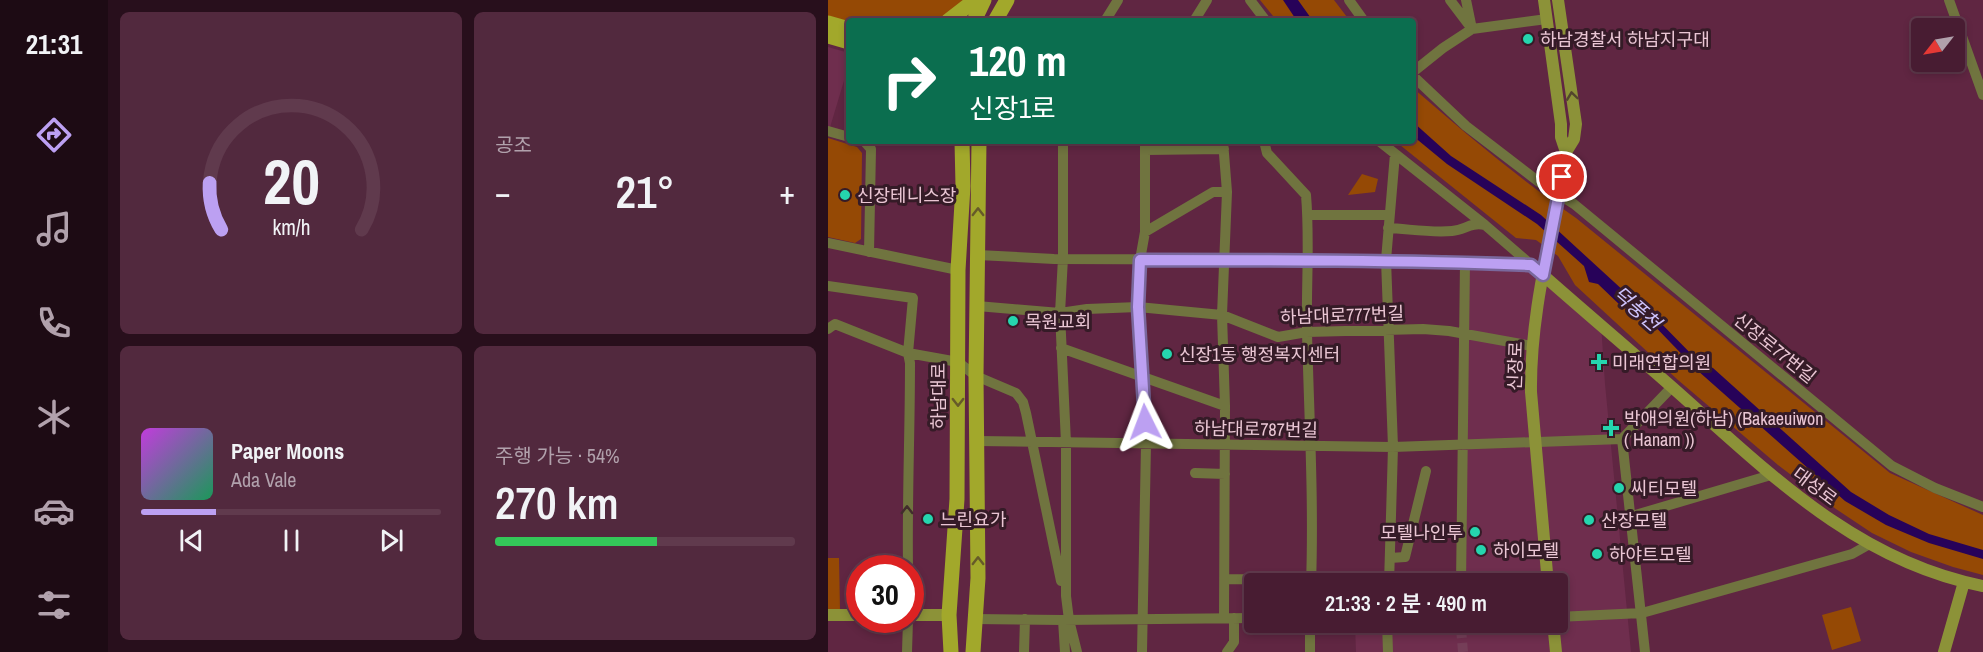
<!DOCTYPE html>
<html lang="ko">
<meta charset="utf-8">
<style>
body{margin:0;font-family:"Archivo Narrow","Noto Sans KR",sans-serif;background:#52293e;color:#f1f3f6;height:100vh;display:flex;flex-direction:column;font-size:22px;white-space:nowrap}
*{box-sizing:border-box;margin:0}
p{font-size:20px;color:#b1a1ac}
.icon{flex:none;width:33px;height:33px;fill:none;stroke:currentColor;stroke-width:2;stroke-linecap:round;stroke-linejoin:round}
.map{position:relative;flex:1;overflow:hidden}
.sheet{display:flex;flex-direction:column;gap:12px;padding:12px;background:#280f1c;width:720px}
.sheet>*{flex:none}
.hud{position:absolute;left:18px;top:18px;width:570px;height:126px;border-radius:6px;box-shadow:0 3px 9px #0003,0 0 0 2px #603a4d;background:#0b6e4f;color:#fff;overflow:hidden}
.needle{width:39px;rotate:239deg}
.buttons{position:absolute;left:1083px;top:18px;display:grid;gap:12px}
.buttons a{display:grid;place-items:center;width:54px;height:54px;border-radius:6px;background:#481c32;box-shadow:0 3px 9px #0003,0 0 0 2px #603a4d;font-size:30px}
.speed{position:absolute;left:18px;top:555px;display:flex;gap:12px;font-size:30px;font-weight:700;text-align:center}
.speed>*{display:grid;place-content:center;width:78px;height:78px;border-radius:50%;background:#481c32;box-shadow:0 3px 9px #0003,0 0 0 2px #603a4d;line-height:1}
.speed .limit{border:9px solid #d22;background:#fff;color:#111}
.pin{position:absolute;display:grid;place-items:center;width:51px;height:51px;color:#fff;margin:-26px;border:3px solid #fff;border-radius:50%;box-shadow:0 2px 6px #0007}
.me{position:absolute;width:66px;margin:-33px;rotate:357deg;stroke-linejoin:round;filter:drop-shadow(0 0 4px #0008)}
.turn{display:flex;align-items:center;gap:21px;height:126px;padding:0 24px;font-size:27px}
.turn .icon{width:78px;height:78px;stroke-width:2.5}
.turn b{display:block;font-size:42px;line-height:51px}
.big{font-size:45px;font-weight:600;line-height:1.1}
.sheet .widget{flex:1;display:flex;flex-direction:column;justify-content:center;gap:9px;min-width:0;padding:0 21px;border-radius:9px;background:#52293e}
.sheet .dial{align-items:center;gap:0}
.dial svg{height:156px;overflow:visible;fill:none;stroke:#603a4d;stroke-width:7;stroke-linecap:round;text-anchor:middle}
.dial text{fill:#f1f3f6;stroke:none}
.song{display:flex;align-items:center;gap:18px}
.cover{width:72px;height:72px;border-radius:9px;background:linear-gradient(135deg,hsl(290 70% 55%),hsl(150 70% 35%))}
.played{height:6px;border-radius:3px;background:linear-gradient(90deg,#bca0f2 25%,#603a4d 25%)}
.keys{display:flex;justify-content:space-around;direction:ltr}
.heat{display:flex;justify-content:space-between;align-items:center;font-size:33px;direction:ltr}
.charge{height:9px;border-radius:4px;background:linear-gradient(90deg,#34c759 54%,#603a4d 0)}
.sheet .tiles{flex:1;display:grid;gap:12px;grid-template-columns:repeat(2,1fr)}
.trip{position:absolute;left:416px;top:573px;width:324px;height:60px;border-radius:6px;background:#481c32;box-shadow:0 3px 9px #0003,0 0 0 2px #603a4d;font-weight:600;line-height:60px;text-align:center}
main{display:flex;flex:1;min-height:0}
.tabs{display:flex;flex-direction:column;width:108px;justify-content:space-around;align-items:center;background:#1d0b14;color:#b1a1ac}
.tabs .icon{width:42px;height:42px}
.tabs .on{color:#bca0f2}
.tabs b{font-size:27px;color:#f1f3f6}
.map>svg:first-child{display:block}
.built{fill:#6f2e4e}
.green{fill:#954905}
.water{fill:#270259}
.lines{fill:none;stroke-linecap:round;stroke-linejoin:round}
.street-tunnel{stroke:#753e58;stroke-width:10;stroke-dasharray:10 5;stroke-linecap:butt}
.street{stroke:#70743f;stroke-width:10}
.secondary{stroke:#8c9238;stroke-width:12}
.primary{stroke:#a2a82b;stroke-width:15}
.oneway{stroke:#53452d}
.oneway2{stroke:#665a29}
.oneway3{stroke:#412d2c}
.route-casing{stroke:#7a689d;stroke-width:15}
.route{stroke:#bca0f2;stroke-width:10}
.poi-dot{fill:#25d5ae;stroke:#351b27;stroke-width:2}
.labels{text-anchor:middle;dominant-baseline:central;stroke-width:6;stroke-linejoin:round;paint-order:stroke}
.poi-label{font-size:18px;fill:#eac6d4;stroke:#351b27;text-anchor:start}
.street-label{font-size:18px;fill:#eac6d4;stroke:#351b27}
.water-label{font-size:20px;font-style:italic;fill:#cec4fd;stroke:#351b27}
</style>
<main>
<nav class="tabs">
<b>21:31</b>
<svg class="icon on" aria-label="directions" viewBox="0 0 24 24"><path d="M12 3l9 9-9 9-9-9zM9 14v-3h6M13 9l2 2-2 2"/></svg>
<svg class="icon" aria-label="music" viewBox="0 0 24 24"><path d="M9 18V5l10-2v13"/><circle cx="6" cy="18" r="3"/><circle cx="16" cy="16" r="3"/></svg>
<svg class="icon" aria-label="phone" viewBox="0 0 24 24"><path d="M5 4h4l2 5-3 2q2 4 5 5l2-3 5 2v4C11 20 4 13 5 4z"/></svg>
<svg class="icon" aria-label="climate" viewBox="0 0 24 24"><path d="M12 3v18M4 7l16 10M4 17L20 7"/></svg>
<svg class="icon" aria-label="car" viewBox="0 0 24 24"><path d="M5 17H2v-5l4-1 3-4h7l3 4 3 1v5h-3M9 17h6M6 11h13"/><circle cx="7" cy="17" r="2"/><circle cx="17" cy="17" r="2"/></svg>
<svg class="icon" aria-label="filters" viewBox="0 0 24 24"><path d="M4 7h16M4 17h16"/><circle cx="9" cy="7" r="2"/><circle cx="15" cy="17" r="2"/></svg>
</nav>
<section class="sheet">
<div class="tiles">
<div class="widget dial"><svg viewBox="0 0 100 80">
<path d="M14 69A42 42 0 1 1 86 69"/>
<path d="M14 69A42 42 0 0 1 8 45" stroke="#bca0f2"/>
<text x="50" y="56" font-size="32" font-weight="700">20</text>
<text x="50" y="72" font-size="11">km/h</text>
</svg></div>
<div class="widget"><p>공조</p>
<div class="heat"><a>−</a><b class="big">21°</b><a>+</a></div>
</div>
<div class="widget">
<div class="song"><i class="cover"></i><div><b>Paper Moons</b><p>Ada Vale</p></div></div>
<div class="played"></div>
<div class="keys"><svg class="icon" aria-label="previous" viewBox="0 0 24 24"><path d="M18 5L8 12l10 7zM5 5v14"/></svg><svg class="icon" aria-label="pause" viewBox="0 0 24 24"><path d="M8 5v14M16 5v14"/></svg><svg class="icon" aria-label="next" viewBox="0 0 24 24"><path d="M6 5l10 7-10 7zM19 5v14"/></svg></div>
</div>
<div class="widget"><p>주행 가능 · 54%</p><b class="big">270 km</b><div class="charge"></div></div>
</div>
</section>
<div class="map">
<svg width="1155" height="652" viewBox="0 0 1155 652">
<rect width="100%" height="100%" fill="#602642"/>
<path class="built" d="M0 47 21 53V64L0 134Z
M641 270 716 272 773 324 777 384 803 652H528L527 625 628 626V622H729V584L629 583Z"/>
<path class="green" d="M0 0H143L114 21 21 22 0 16Z
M432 0H506L522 21H449Z
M585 88C637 133 691 179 748 218L1062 473 1155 515V575L1125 567 1083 552 1044 533 1008 509 950 465 850 380 747 285 730 256 708 240 688 238 567 141H585Z
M0 138 29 147 34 153 33 239 27 243 0 237Z
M534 174 550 179 547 192 520 195Z
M0 558H11L12 610H0Z
M1023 607 1033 641 1004 650 994 615Z"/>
<path class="water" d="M455 0H470L485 21H469Z
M585 122 623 156 713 215 810 304 819 309 875 366 885 368 1023 492 1061 515 1101 534 1155 550V559L1101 543 1058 525 1017 501 869 370 815 314 793 306 770 284 761 282 756 266 709 224 619 164 585 136Z"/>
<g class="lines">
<path class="street-tunnel" d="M633 628 635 652"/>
<path class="street" d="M422 0 438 21
M521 0 536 21
M622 0 644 29 719 19
M1121 0 1155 95
M277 21 290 0
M366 21 379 0
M585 72 615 48 644 29 638 0
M585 76 638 126 711 182 746 204 1064 466 1107 488 1155 507
M0 131 21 137
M36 141 43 149 41 252
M235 141V258L232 313 238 443V596L241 620 249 652
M395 141 399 192 394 315 397 406 396 618
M436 141 439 153 478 195C482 241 478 287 479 332 481 416 486 500 483 584
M551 141 657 225 715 275
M317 150 396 149
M480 215H561
M560 228C581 229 603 233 624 231 637 230 642 222 657 225
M317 232 385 192H399
M0 243 130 270
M150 255 226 259 558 260 703 265
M0 286 85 298 80 353 82 363C82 432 79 500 80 568
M149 306 232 313 259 309 310 307 394 315 450 337 479 332 595 329 621 331 704 346
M0 329 7 324 80 353 130 362 148 376 188 393 195 402 198 413 233 581
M233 348 397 406
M149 441 565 447 794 439
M367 473 397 474
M804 516 943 475
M562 558 577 557 598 471
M397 579 561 582
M561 584 565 447 558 260 567 154
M633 584 637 262
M729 617 814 613 1024 554 1040 545
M146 619 235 620 426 618
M235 620 237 652
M482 622V652
M559 622 560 652
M633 622V628
M79 652 80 620
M196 652 197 619
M314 652 318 444 310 307 312 260 317 232V141
M399 652 406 642V618
M817 652 794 439 844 387"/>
<path class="secondary" d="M716 0 733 124V137L738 152
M715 275C758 313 802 350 845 388 939 471 1027 561 1155 586
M720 584 703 392C702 310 725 232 738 152L746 139 748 124 730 0
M0 615H32
M82 615H121
M725 622 728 652
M1116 652 1136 582"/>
<path class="primary" d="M120 21 147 0
M146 21 156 0
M167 21 179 0
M0 23 21 29
M0 36 21 42
M123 652 121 615 129 499 130 270 135 186 134 141
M145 652 150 578 148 376 151 141"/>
</g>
<defs><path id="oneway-chevron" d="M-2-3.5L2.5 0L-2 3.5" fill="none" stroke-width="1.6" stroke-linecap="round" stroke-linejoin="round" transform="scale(1.5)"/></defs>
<use class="oneway" href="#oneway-chevron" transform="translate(744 96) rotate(-98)"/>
<g class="oneway2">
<use href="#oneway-chevron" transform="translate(150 212) rotate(-90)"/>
<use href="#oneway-chevron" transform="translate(130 402) rotate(90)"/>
<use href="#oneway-chevron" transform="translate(150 561) rotate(-90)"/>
</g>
<use class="oneway3" href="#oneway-chevron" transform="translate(79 510) rotate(-90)"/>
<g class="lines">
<defs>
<path id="route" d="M317 422 310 307 312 260C443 260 573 260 703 265L715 275 734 177"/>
</defs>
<use href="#route" class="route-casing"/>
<use href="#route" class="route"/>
</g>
<g class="poi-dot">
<circle cx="700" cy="39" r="6"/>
<circle cx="17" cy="195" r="6"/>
<circle cx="185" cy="321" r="6"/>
<circle cx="339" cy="354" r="6"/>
<path d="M768 353h6v6h6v6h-6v6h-6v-6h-6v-6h6z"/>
<path d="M780 419h6v6h6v6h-6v6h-6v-6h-6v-6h6z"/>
<circle cx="791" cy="488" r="6"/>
<circle cx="100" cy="519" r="6"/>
<circle cx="761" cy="520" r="6"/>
<circle cx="647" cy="532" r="6"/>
<circle cx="653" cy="550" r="6"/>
<circle cx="769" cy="554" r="6"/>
</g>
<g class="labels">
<g class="poi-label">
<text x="712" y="39">하남경찰서 하남지구대</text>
<text x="29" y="195">신장테니스장</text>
<text x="197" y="321">목원교회</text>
<text x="351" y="354">신장1동 행정복지센터</text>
<text x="784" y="362">미래연합의원</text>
<text x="796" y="418">박애의원(하남) (Bakaeuiwon<tspan x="796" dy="21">( Hanam ))</tspan></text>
<text x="803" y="488">씨티모텔</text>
<text x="112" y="519">느린요가</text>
<text x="773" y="520">산장모텔</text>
<text x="635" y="532" text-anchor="end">모텔나인투</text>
<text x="665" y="550">하이모텔</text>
<text x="781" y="554">하야트모텔</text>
</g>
<g class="street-label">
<text transform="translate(514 315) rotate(-2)">하남대로777번길</text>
<text transform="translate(947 348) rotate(39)">신장로77번길</text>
<text transform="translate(687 366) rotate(-88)">신장로</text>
<text transform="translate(110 396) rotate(-90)">하남대로</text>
<text transform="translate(428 429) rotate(1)">하남대로787번길</text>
<text transform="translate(987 486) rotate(37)">대성로</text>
</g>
<g class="water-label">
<text transform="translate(809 308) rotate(41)">덕풍천</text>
</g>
</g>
</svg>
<div class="buttons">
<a><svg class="needle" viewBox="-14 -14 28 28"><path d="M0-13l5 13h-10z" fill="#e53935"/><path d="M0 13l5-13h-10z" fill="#b1a1ac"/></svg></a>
</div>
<div class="speed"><div class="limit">30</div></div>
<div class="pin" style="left:734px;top:177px;background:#d93025"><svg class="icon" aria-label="arrive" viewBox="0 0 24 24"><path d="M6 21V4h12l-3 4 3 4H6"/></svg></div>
<svg class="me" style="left:317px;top:422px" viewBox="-20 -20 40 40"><path d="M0-17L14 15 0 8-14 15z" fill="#bca0f2" stroke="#fff" stroke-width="4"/></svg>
<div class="trip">21:33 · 2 분 · 490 m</div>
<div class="hud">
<div class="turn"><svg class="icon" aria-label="right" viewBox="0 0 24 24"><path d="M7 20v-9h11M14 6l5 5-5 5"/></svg><div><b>120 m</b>신장1로</div></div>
</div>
</div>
</main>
